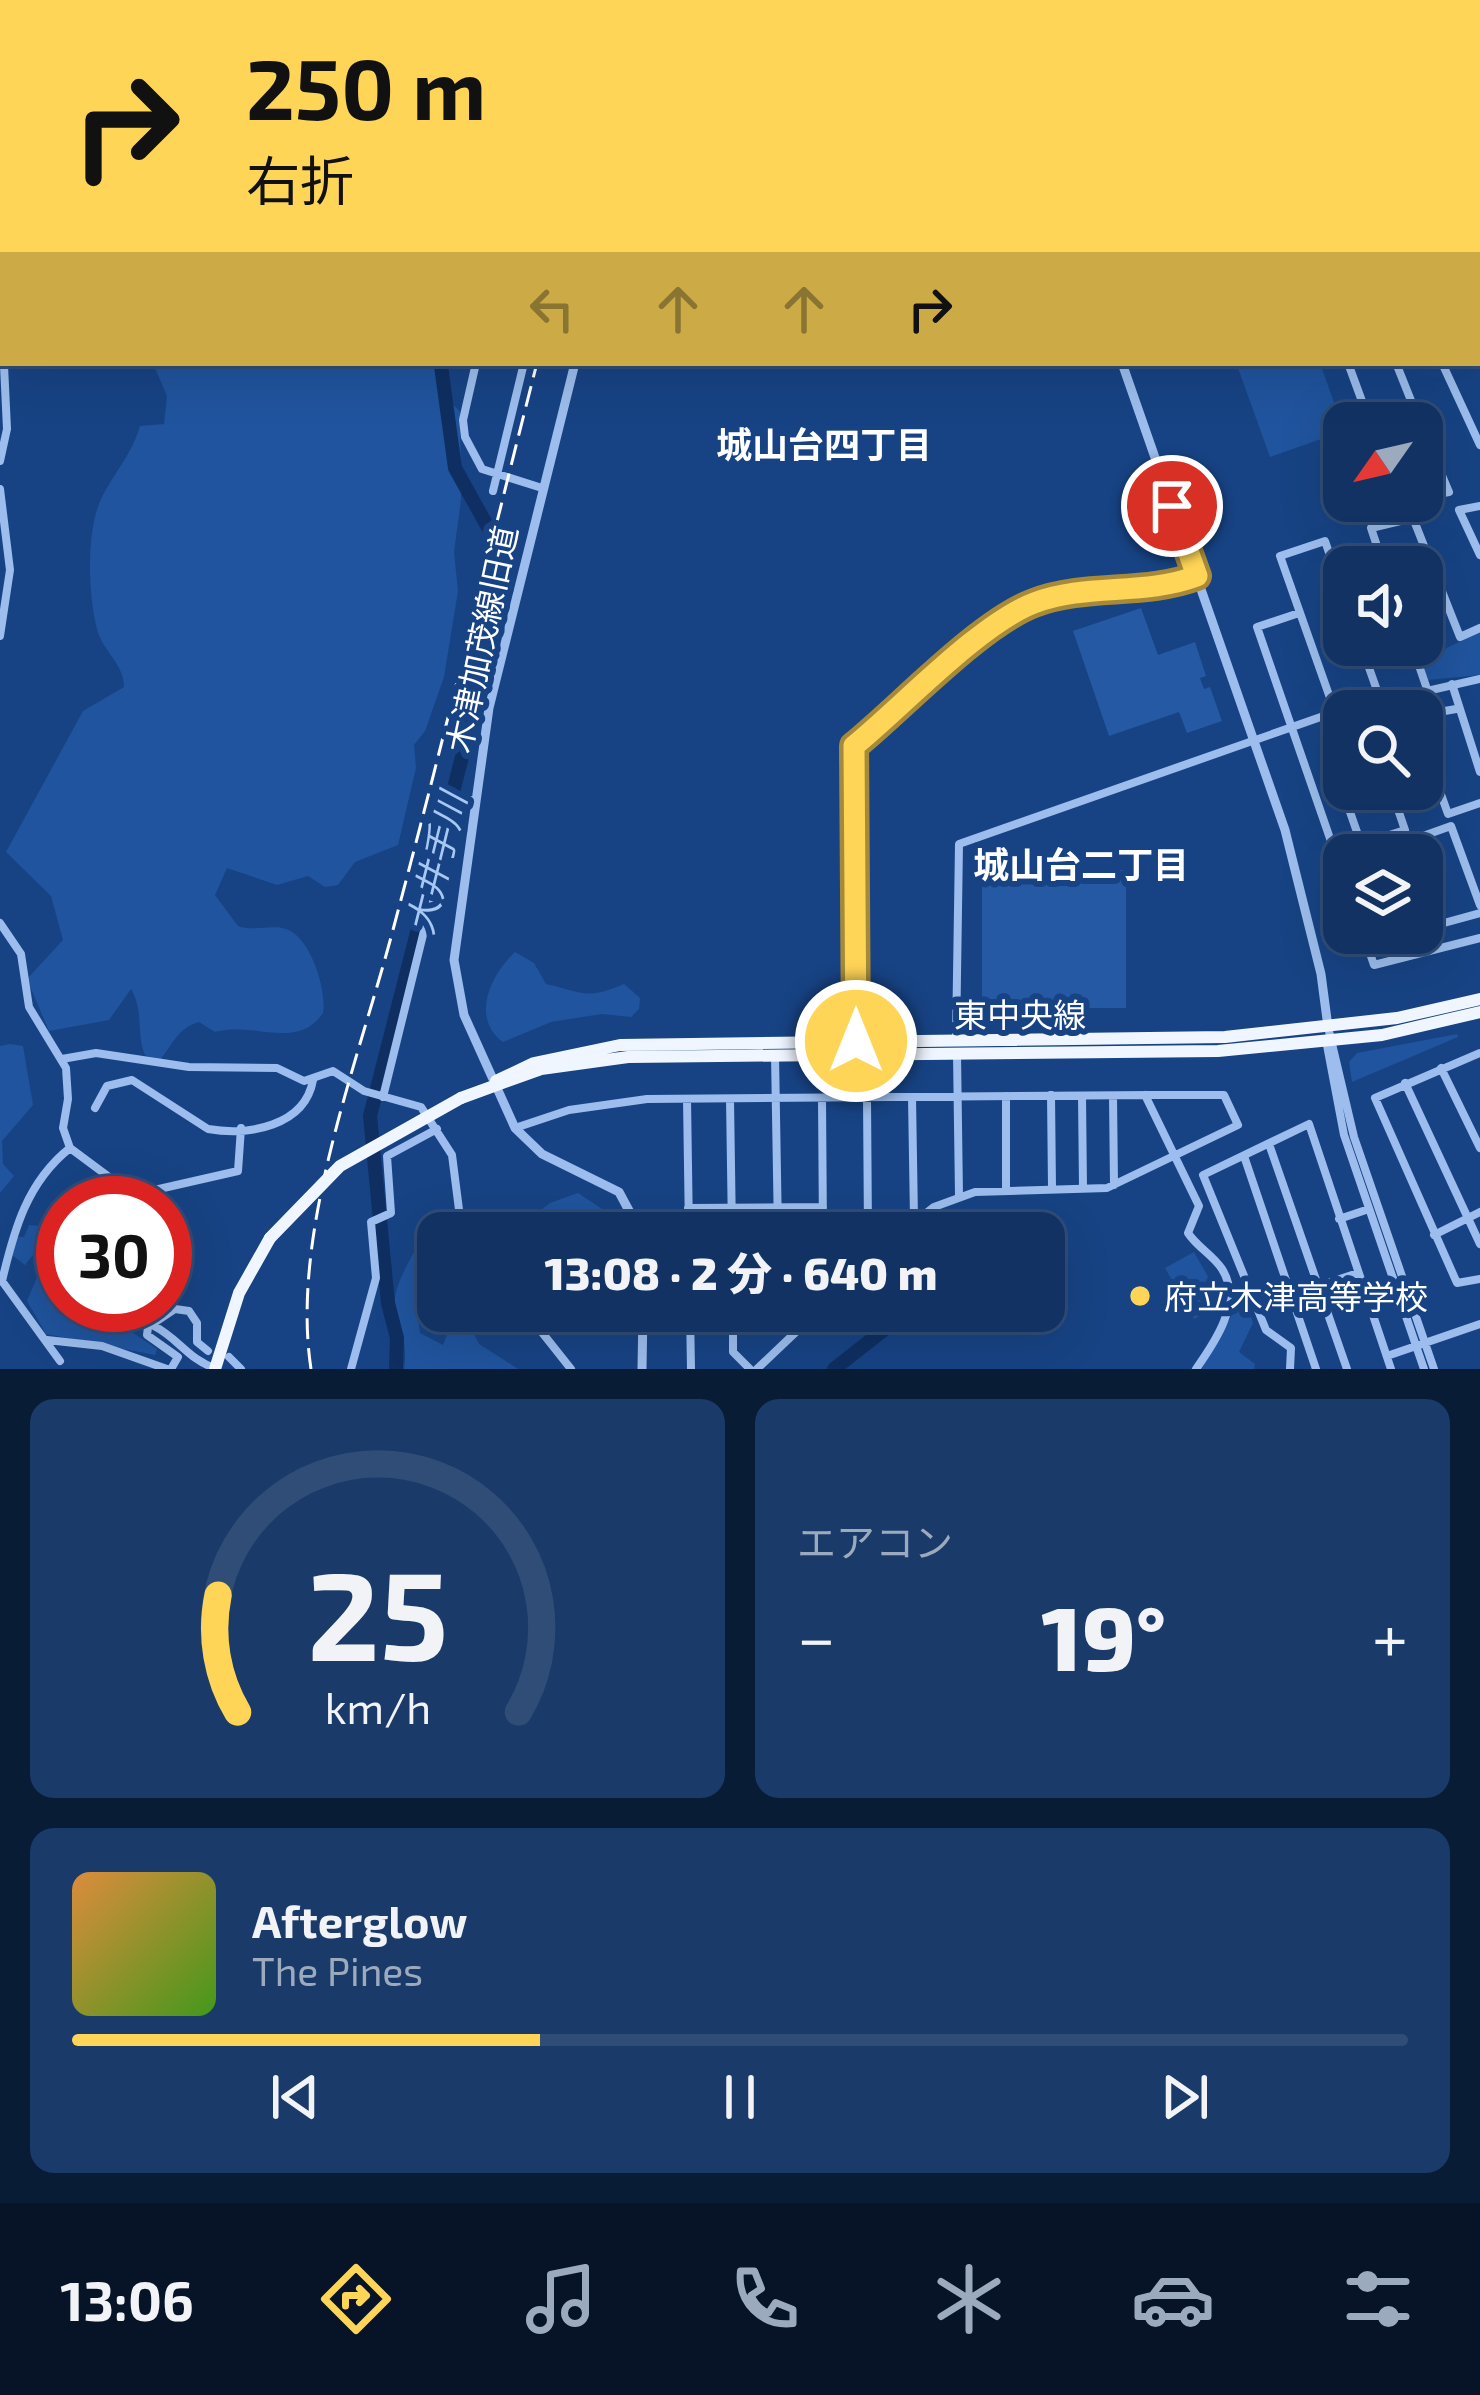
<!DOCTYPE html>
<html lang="ja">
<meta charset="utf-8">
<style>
body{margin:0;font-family:"Exo 2","Noto Sans JP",sans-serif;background:#1a3a69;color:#f1f3f6;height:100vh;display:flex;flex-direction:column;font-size:45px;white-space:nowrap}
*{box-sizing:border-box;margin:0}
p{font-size:39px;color:#9caabe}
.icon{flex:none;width:66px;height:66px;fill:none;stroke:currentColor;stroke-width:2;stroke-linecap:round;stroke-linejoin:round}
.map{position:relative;height:1369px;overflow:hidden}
.drawer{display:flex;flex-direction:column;gap:30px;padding:30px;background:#091c36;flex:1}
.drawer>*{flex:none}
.hud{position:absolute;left:0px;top:0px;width:1482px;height:366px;box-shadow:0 12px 48px #0002,0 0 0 3px #304d78;background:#ffd557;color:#111;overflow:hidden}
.needle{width:78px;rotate:236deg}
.buttons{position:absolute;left:1323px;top:402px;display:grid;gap:24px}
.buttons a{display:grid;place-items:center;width:120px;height:120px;border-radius:24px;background:#113263;box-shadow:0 12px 48px #0002,0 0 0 3px #304d78;font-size:60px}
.speed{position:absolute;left:36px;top:1176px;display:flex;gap:24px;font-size:60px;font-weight:700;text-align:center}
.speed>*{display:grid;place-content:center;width:156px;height:156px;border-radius:50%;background:#113263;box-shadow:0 12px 48px #0002,0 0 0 3px #304d78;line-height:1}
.speed .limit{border:18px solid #d22;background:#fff;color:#111}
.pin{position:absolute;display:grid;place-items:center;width:102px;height:102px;color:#fff;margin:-51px;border:6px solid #fff;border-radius:50%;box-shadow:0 3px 12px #0007}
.me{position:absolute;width:132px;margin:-66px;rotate:0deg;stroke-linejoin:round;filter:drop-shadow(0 0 9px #0008)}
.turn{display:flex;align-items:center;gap:42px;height:252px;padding:0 48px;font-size:54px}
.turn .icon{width:156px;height:156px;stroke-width:2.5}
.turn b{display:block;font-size:84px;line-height:102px}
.lanes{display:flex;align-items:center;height:114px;padding:0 48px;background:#0003;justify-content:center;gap:60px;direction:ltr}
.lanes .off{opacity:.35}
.big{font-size:90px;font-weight:800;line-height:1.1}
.drawer .widget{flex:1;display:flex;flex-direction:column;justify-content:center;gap:18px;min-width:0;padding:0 42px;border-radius:24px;background:#1a3a69}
.drawer .dial{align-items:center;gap:0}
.dial svg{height:312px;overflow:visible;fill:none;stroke:#304d78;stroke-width:7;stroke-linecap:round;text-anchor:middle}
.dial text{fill:#f1f3f6;stroke:none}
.song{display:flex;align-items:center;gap:36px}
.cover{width:144px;height:144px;border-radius:18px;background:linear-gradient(135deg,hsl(30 70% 55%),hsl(100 70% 35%))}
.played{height:12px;border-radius:6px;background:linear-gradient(90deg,#ffd557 35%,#304d78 35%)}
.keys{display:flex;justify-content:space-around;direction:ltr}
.heat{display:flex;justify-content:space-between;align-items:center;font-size:66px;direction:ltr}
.drawer .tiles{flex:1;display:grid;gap:30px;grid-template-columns:1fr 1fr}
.widget:last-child{grid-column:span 2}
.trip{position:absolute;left:417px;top:1212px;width:648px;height:120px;border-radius:24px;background:#113263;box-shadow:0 12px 48px #0002,0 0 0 3px #304d78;font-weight:800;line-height:120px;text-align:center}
.tabs{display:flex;height:192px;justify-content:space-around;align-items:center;background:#071428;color:#9caabe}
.tabs .icon{width:84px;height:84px}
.tabs .active{color:#ffd557}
.tabs b{font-size:54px;color:#f1f3f6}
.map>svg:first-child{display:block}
.green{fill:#20549e}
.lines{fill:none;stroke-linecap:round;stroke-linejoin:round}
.river{stroke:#0f2f62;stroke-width:14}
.building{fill:#2559a3}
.minor{stroke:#9cbded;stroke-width:8}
.tertiary{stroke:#9cbded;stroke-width:9}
.trunk{stroke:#f0f6ff;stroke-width:12}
.rail{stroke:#fff;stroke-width:3;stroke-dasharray:21 9;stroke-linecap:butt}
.trunk-bridge{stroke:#f0f6ff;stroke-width:12}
.route-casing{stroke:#a68a39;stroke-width:30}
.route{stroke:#ffd557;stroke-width:21}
.poi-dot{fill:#ffd557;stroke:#174384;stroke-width:4.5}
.labels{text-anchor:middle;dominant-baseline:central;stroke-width:12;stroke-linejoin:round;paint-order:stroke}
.street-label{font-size:33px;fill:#fff;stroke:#174384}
.poi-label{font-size:33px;fill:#fff;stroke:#174384;text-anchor:start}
.neighbourhood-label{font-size:36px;font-weight:bold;fill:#fff;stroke:#174384}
.water-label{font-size:36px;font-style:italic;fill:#a7c8f4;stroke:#174384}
</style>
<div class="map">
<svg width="1480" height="1369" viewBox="0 0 1480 1369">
<rect width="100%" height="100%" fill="#174384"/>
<path class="green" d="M153 363H445L440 390 460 412 461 500 454 552 458 591 444 677 425 731 414 745 416 768 398 845 355 862 338 885 325 887 308 876 277 885 227 868 215 895 238 926C254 932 270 924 286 929 311 937 327 991 323 1013 296 1052 252 1020 215 1032L199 1022C177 1028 173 1045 159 1061L145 1055C136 1034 144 1010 131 989L109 1020 49 1031 27 979 63 940 51 896 6 852 83 711 124 687C124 663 102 651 97 629 88 594 86 532 101 499 114 473 132 454 140 426L164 424 167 396Z
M1251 363H1320L1344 431 1270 457 1238 368Z
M1480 632V675L1428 680 1421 660Z
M515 952 534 963 546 984C585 993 586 1000 624 984L640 998 639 1009 631 1017 602 1014 551 1022 503 1042C470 1018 491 974 515 952Z
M1457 1034 1458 1037 1352 1082 1349 1062 1357 1053Z
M10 1044 23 1046 33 1105 2 1141 3 1164 14 1176 0 1193V1046Z
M578 1193 608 1213 612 1225 604 1233H512L550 1203Z
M63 1204V1305H146L145 1312 116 1306 110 1317 157 1349 155 1355 46 1334 27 1301 43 1263 33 1255 25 1265 12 1255 15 1237H24L29 1225 42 1226 61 1214Z
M428 1230 436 1239 438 1296 416 1303 420 1333 443 1345 457 1311H483L474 1334 479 1344 518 1369H404C409 1338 396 1327 395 1301 394 1284 418 1244 428 1230Z
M1194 1252 1223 1303 1194 1319 1165 1268Z
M1244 1294 1253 1323 1239 1352 1255 1364 1254 1369H1200Z"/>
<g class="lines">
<path class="river" d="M396 1369 397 1338 388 1303 370 1116 484 671 499 547 455 468 441 366
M834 1369 908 1311"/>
</g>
<path class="building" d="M1141 608 1158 655 1195 642 1206 676 1200 678 1204 689 1210 687 1222 721 1187 733 1179 712 1109 736 1073 631Z
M982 870H1126V1008H982Z"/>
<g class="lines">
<path class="minor" d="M380 0 382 3
M571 0V3
M1327 0 1366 3
M1388 0 1389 3
M45 3 46 0
M131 3 132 0
M543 3 545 0
M1217 3V0
M1430 3 1463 0
M0 54 3 52
M1479 62H1480
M0 142 3 141
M1479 176 1480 180
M0 197 3 201
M1479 305H1480
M0 306 3 310
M1479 329 1480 331
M476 363 463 420 465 437 482 469 542 488
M1348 363 1370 423
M1396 363 1420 423
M1442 363 1480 445
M1422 428 1449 492 1422 497
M0 461 7 429 3 344
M0 489 10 570 0 636
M493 491 524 363
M1480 506 1459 510 1480 555
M1384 567 1371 528 1413 518 1460 637 1480 628
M1299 613 1257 627 1344 879
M1361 645 1380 699
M1412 645 1427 689
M1452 684 1480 772
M1335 712 1280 556 1325 541 1344 596
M1422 715 1456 709
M1344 736 1326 743 1365 855
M1422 741 1448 814 1480 803
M1361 844 1405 830 1391 789
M1414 855 1409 841 1451 826 1480 905
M1422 879 1438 926
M0 923 21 954 29 1007 66 1068 68 1099 63 1128 70 1148 144 1203
M1422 929 1480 913
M1363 933 1374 965 1480 938
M1393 933H1407
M1328 1027 1354 1137 1434 1369
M1326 1040 1344 1135 1424 1369
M856 1041 854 746 1023 608C1077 583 1140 597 1197 576
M956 1041 959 844 1335 712 1480 679
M1480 1053 1375 1098 1457 1283 1480 1279
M957 1054 959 1196
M775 1055 778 1233
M62 1059 96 1053 189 1067 277 1068 304 1081 333 1071 364 1091 421 1107 452 1155 462 1233
M1441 1068 1480 1148
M1405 1083 1480 1244
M1051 1095 1052 1188
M1145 1095 1199 1206 1188 1233C1197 1247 1213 1255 1222 1269 1243 1302 1215 1342 1196 1369
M1006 1096V1188
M1082 1096 1083 1188
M1113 1096 1114 1185
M383 1097 456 801 475 800
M912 1097 914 1219
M822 1098 823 1233
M867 1098 868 1233
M687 1099 689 1233
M730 1099 732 1233
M95 1108 107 1086 132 1080 208 1129C249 1136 305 1126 313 1080
M515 1128 569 1110 647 1099 1151 1095H1224L1238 1125 1107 1188 975 1192 934 1207 901 1233
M1269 1144 1347 1369
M1244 1156 1316 1369
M137 1194 238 1171 241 1128
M688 1208 823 1207
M1339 1219 1369 1209
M1434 1235 1480 1212
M149 1305 154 1326C178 1338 189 1360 215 1368
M1259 1306 1358 1273
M525 1311 571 1369
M690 1311 691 1369
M733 1311V1352L750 1369
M779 1311 794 1334
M47 1340 102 1346 167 1369
M1387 1356 1480 1324
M229 1357 241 1369
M60 1361 2 1281C14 1230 27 1182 70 1148
M171 1369 178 1357 147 1335 148 1327 175 1309 189 1311 197 1323V1342L208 1351
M351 1369 376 1278 371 1222 391 1213 387 1156 437 1129
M757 1369 818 1311
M1290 1369 1291 1348 1266 1330 1203 1175 1309 1124 1391 1369"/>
<path class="tertiary" d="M1087 0 1107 3
M666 3 667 0
M1066 3V0
M1479 30H1480
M575 363 489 708 454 960 464 1015 515 1128 542 1154 619 1192 641 1233
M1122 363 1285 830 1321 974 1328 1027
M642 1369 643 1311"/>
<path class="trunk" d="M496 1081 534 1063 620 1045 1225 1037 1397 1018 1480 999
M461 1098 541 1069 628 1057 1218 1051 1382 1035 1480 1012
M215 1369 239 1293 270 1238"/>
<path class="rail" d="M585 0 586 3
M311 1369C290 1232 359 1060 394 926 444 739 489 551 537 363"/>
<path class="trunk-bridge" d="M270 1238 340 1166 461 1098"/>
</g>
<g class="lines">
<defs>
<path id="route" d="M856 1041 854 746C902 707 979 624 1034 603 1086 583 1144 596 1197 576L1172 506"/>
</defs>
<use href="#route" class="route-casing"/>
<use href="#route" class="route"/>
</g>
<circle class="poi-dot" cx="1140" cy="1296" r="12"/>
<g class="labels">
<g class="street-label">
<text transform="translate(481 639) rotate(-78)">木津加茂線旧道</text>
<text x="1020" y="1014">東中央線</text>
</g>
<g class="poi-label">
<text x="1164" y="1296">府立木津高等学校</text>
</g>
<g class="neighbourhood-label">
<text x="824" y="443">城山台四丁目</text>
<text x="1081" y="863">城山台二丁目</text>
</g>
<g class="water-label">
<text transform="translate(435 863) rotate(-76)">大井手川</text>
</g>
</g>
</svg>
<div class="buttons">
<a><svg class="needle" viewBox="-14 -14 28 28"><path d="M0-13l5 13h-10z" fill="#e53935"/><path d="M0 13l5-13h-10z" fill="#9caabe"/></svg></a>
<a><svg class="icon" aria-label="sound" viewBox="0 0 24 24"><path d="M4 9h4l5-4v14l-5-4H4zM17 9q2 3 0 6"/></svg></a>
<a><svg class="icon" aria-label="search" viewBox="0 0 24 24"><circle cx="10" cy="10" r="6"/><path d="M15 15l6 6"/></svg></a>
<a><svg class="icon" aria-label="layers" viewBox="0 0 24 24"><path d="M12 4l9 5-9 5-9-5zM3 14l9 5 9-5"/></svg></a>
</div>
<div class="speed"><div class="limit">30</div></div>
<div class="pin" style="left:1172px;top:506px;background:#d93025"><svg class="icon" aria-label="arrive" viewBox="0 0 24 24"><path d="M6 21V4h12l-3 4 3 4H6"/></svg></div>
<svg class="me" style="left:856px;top:1041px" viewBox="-20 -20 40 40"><circle r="17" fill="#ffd557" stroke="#fff" stroke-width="3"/><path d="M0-11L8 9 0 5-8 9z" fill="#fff"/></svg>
<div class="trip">13:08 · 2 分 · 640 m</div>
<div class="hud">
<div class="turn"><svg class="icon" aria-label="right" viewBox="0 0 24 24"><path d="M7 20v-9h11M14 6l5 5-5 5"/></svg><div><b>250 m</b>右折</div></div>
<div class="lanes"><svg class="icon off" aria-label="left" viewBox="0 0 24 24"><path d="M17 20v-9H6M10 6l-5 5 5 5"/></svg><svg class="icon off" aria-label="ahead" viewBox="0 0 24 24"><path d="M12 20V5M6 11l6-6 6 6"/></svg><svg class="icon off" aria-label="ahead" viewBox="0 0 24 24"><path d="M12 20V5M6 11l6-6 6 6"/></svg><svg class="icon" aria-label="right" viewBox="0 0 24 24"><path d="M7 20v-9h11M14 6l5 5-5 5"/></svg></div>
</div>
</div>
<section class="drawer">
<div class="tiles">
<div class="widget dial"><svg viewBox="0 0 100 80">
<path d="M14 69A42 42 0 1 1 86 69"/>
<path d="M14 69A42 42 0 0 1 9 39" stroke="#ffd557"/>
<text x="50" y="56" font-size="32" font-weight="700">25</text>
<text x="50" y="72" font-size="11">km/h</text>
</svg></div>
<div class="widget"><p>エアコン</p>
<div class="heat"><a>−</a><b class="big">19°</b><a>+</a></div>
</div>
<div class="widget">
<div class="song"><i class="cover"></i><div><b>Afterglow</b><p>The Pines</p></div></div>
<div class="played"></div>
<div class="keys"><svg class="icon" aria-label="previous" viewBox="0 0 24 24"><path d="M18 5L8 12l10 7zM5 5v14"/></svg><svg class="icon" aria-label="pause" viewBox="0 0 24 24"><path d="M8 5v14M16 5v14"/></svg><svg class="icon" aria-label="next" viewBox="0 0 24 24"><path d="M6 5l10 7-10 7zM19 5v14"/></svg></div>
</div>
</div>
</section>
<nav class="tabs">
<b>13:06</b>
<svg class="icon active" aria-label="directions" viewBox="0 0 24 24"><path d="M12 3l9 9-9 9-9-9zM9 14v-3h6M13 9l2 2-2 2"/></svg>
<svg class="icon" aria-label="music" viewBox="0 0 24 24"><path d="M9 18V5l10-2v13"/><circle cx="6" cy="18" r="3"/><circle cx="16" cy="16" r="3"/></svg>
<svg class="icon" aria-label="phone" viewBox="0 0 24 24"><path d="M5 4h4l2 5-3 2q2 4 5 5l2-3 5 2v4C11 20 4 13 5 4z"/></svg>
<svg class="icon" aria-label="climate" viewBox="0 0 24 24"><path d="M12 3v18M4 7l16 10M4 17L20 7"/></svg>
<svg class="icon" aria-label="car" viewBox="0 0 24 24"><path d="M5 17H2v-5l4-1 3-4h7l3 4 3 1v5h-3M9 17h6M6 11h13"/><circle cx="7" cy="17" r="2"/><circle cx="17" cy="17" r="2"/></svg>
<svg class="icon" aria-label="filters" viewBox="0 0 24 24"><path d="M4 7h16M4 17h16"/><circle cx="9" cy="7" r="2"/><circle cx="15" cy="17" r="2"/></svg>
</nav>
